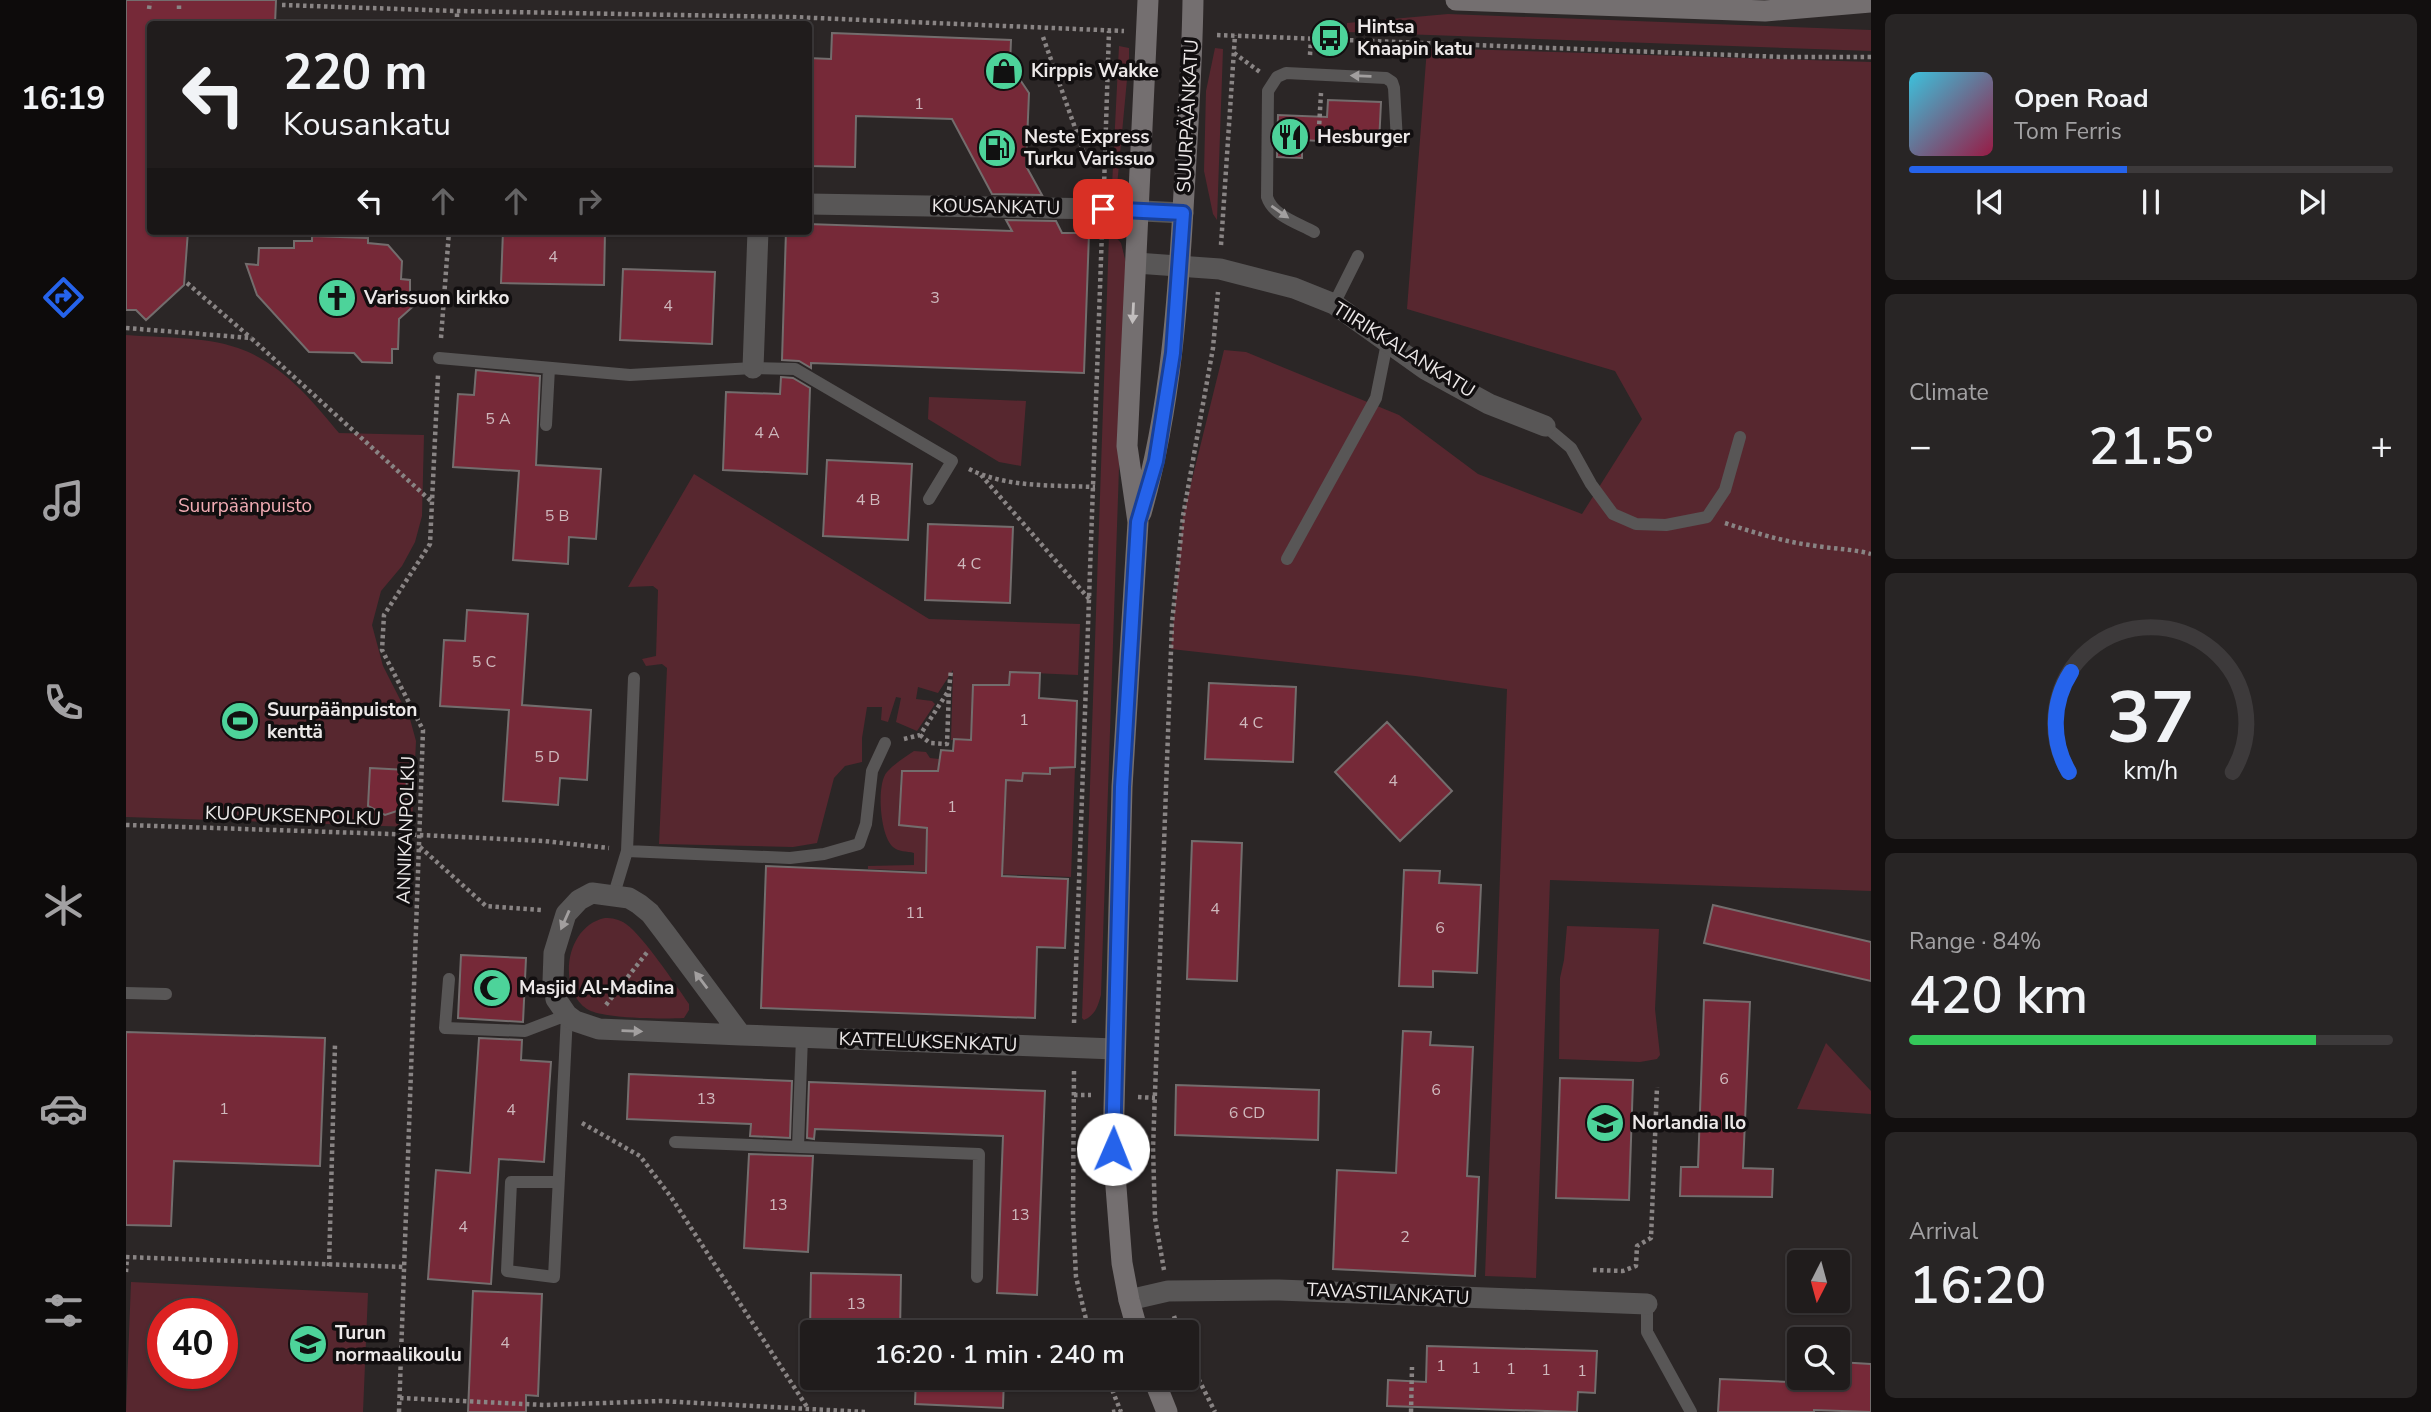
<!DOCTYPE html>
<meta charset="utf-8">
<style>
body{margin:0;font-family:"Nunito Sans",sans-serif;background:#282525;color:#f1f3f6;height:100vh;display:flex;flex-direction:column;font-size:26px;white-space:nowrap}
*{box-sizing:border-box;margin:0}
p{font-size:23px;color:#a2a1a3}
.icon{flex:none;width:38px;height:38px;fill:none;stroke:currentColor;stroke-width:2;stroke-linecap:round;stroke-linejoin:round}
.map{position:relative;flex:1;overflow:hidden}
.side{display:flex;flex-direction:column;gap:14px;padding:14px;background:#120f0f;width:560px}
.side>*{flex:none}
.guide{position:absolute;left:21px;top:21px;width:665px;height:214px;border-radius:7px;box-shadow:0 2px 5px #0004,0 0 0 2px #3d3a3b;background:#201c1c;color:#f1f3f6;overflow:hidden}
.needle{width:46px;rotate:186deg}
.buttons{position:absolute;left:1661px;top:1250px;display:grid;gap:14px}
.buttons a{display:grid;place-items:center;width:63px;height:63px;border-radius:7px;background:#201c1c;box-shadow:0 2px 5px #0004,0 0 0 2px #3d3a3b;font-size:35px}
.speed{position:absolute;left:21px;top:1298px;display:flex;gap:14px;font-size:35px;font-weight:700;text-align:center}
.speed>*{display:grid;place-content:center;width:91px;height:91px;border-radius:50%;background:#201c1c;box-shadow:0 2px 5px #0004,0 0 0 2px #3d3a3b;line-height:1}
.speed .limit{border:10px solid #d22;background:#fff;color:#111}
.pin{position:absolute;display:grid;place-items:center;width:60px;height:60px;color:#fff;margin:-30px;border-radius:14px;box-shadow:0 4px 10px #0006}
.me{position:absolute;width:77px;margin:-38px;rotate:1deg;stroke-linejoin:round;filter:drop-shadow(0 0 5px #0008)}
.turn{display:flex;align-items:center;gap:24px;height:147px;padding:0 21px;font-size:32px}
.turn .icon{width:91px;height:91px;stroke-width:2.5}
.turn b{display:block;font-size:49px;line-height:60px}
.lanes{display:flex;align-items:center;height:66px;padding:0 21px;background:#0003;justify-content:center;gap:35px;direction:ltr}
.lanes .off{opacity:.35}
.big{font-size:52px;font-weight:600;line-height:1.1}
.side .widget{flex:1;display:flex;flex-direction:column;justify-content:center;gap:10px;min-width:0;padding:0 24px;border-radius:10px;background:#282525}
.side .dial{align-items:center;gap:0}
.dial svg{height:182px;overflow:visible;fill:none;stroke:#3d3a3b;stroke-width:7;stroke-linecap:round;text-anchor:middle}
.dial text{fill:#f1f3f6;stroke:none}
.song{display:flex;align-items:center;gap:21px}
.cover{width:84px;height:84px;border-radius:10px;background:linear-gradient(135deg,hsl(190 70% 55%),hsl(340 70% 35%))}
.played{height:7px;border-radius:4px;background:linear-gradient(90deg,#2563eb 45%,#3d3a3b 45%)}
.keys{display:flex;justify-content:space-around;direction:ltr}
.heat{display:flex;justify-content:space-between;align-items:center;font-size:38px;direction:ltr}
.charge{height:10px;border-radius:5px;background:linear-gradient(90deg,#34c759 84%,#3d3a3b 0)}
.trip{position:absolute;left:674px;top:1320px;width:399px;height:70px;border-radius:7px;background:#201c1c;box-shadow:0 2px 5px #0004,0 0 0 2px #3d3a3b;font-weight:600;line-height:70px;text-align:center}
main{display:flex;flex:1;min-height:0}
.tabs{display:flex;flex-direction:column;width:126px;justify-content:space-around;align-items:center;background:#0d0b0b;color:#a2a1a3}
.tabs .icon{width:49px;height:49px}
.tabs .current{color:#2563eb}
.tabs b{font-size:32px;color:#f1f3f6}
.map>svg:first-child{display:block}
.green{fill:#57272f;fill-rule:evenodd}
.building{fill:#762938;stroke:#736d6d;stroke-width:2}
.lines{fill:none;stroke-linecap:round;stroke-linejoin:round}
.path{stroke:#898484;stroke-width:4.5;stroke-dasharray:3.5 3.5;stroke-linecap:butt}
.lane{stroke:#585656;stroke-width:12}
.street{stroke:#585656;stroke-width:21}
.secondary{stroke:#746f70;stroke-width:21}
.oneway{fill:#a29f9f}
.oneway2{fill:#c2bebe}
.route-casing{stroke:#184099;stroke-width:18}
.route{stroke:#2563eb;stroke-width:12}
.labels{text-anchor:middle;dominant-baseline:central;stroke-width:7;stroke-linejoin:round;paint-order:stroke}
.number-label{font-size:16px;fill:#ceb8bc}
.poi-label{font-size:19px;font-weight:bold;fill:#ece8e8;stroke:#120f10;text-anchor:start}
.street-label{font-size:19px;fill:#ece8e8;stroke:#120f10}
.park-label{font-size:19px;fill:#f2acb4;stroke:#120f10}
</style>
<main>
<nav class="tabs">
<b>16:19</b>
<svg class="icon current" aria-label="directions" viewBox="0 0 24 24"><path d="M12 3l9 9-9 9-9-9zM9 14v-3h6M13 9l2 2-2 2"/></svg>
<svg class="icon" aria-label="music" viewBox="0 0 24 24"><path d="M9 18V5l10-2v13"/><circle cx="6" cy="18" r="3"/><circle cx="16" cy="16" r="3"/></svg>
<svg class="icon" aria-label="phone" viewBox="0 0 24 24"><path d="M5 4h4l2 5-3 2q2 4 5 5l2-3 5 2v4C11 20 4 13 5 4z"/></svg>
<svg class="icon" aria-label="climate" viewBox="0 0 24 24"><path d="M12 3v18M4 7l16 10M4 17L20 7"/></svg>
<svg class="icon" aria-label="car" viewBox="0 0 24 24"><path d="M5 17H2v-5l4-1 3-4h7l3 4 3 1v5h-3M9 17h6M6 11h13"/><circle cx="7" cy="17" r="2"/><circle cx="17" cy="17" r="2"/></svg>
<svg class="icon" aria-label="filters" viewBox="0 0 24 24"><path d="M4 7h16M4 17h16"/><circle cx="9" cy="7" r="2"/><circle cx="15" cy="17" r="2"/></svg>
</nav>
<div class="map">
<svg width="1745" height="1412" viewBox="0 0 1745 1412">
<rect width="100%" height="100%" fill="#2b2626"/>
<path class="green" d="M1322 14 1745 30V51L1221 32V23Z
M993 46 1003 48V58L991 186H986Z
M1089 48 1097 49 1091 220 1087 214 1078 171 1080 91Z
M1301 48 1745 62V891L1424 880 1410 1278 1359 1276 1381 689 1289 676 1045 649 1057 516 1098 350 1120 352 1273 415 1352 474 1456 514 1516 419 1489 371 1281 309Z
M986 233 995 243 1000 263 975 995C972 1005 970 1015 958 1020L956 1018 983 235Z
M0 335C36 338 77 336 112 348 154 362 186 400 213 433L298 435 296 516 289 542 276 566 255 591 246 625 257 666 284 719 290 741 286 827 0 817Z
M803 397 900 401 895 466 873 462 802 419Z
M568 474 803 619 954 624 952 675 884 672 883 685H847L846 699H855L853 726H845L844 740H825L827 670 812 693 792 687 790 699 806 701 809 704 791 731 770 722 775 698 770 697 762 722 755 720 756 707H741L736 738V762L719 766 708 778 691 843 667 847 533 844 541 668 536 664 520 666 516 659 530 656 532 590 527 586 502 587Z
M788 751 800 752 804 758 813 759 812 771H775L774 785 782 786 781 812H773V825L810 828 801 841V855L877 853 878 840 869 839 880 772H883V780L896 781 897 773 924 774V768L949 767 945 877 742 869V866L788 865V853C781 851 772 852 767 847 754 836 750 784 761 772 768 764 779 757 788 751Z
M479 918C486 918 493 919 500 924 518 937 549 984 563 1004V1010L558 1018C539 1019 476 1019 461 1009 431 989 439 926 479 918Z
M1441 926 1533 929 1529 1009 1534 1055 1531 1059 1514 1062 1433 1059 1434 978 1438 960Z
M1700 1043 1745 1091V1114L1671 1109Z
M5 1282 242 1293 237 1412H0ZM37 1314H96V1374H37Z"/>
<path class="building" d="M0 0H150L149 24H24V231H62L58 285 20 320 10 310H0Z
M706 33 885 40 884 65 903 93 900 166 916 195 866 194 826 119 730 116 729 167 682 166V58L705 59Z
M1202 100 1255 102 1253 144 1176 140V158L1151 157 1152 115 1201 117Z
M880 220 930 221 936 233H963L958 373 685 363V368L673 361 656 360 660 231H682V224L886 231Z
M377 231H479L478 285 375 283Z
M186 236 242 238V243L262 245 276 261 275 279 284 280V293L292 302 273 319 272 349H266V363L236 362 228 353 183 352 131 295 120 264 132 265 133 248H168V241H186Z
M497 269 589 272 586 344 494 340Z
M350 370 414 376 410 465 475 469 470 539 443 537 442 564 387 560 393 471 327 467 332 394 348 395Z
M655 377 667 378 684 388 681 474 597 470 600 392 654 394Z
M701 460 786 464 782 540 697 536Z
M802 524 887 527 884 603 799 600Z
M341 610 402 614 396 705 465 710 461 780 434 778 432 805 377 801 383 710 314 706 318 640 339 641Z
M884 672 914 673 913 698 951 701 949 767 924 768V774L897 773 896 781 880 780 876 876 942 879 939 948 911 947 909 1018 635 1008 640 866 800 873 801 828 773 825 776 771H812L815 750 827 751 828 739 845 740 847 685H883Z
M1083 683 1170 687 1167 762 1079 759Z
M1261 722 1326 791 1274 841 1209 772Z
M244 768 281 770 280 808 259 815 242 806Z
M1066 841 1116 843 1111 981 1061 979Z
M1278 870 1314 871 1313 883 1355 885 1351 973 1307 971V987L1273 986Z
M1587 905 1745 942V981L1578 943Z
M335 955 400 958 397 1022 332 1018Z
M1578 1000 1624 1002 1617 1168 1647 1169 1646 1197 1554 1196 1555 1167H1572Z
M1277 1031 1305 1032 1304 1045 1347 1047 1341 1176 1353 1177 1349 1276 1207 1269 1211 1170 1270 1173Z
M0 1032 199 1038 194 1166 48 1161 45 1226 0 1225Z
M353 1038 396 1040 395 1060 425 1062 418 1162 373 1159 365 1284 302 1279 310 1170 344 1173Z
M503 1074 666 1081 664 1138 624 1136 625 1124 501 1119Z
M1434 1078 1507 1080 1503 1200 1430 1198Z
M683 1082 919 1091 911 1295 871 1293 877 1136 689 1129 688 1139 681 1138Z
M1050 1085 1193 1090 1192 1140 1049 1135Z
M623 1154 687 1156 682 1252 618 1248Z
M685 1273 775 1275 774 1332H684Z
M347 1291 416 1294 412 1396 400 1395V1412H342Z
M1301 1346 1471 1351 1469 1393 1452 1392 1451 1412 1261 1406 1262 1380 1300 1382Z
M1712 1362 1745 1364V1412L1688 1410V1412H1592L1594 1379 1687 1383 1688 1377H1712Z
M790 1377H878L877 1408 789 1404Z"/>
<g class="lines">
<path class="path" d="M156 5 331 11 666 17 998 31
M23 9 24 2
M53 9V2
M331 24V11
M1091 35 1657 57H1745
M917 37 960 159 979 162
M1108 53 1134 72
M1184 55 1185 38
M1192 145 1195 93
M978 187 983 31
M1095 245 1109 35
M61 283 125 338
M0 328 125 338 305 501
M315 338 323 231
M843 469C881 488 927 485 969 487
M855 475 964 600
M1599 523C1629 533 1659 542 1690 546 1709 549 1727 549 1745 554
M794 735 804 743 821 744 823 690
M778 739 794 735 823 690 825 670
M0 825 294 835 418 841 483 848
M294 847 360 906 416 910
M480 1005 522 951
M948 1023 976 231
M948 1071 947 1216 950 1277 963 1332
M948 1095H965
M1012 1097 1029 1098
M456 1123 514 1156 545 1197 681 1407
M0 1257 279 1267
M203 1266 209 1044
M1038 1270 1029 1218 1027 1148 1046 623 1057 516 1087 348 1092 292
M1467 1270 1497 1271 1510 1266 1511 1246 1525 1238 1531 1087
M0 1272 1 1257
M1048 1316 1053 1332
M1060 1354 1089 1412
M981 1377 995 1412
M274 1398 419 1405 535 1401 740 1412
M273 1412 297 730 256 650 258 615 304 544 312 375
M986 1412 994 1411
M1285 1412 1286 1367"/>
<path class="lane" d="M1188 232C1172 223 1147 216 1141 197L1142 91 1151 77 1160 73 1260 78 1266 82 1268 88 1271 141
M1208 304 1232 256
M313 358 504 375 627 368 669 369 826 461 803 499
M420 425 423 368
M1419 426 1445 448 1465 484 1487 514 1510 524 1540 525 1581 517 1599 490 1614 437
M1161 559 1250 398 1261 343
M501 851 664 858 698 854 733 844 740 824 746 771 759 743
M488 894 501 851 508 678
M323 979 319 1028 399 1031 441 1015 428 1277 381 1271 385 1182H432
M0 993 40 994
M549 1142 853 1154 851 1277
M672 1147 676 1037
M1521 1304V1332L1565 1412"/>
<path class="street" d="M682 204 977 209 1057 213
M1010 263 1094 269 1168 288 1208 304 1299 369 1363 404 1419 426
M627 368 632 231
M615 1035 540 934 524 913 513 904 503 898 466 893 453 900 440 914 428 953 427 981 430 999 441 1015 449 1021 473 1029 615 1035 989 1049
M1003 1300 1042 1291 1153 1290 1521 1304"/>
<path class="secondary" d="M1330 0 1639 11 1745 2
M1015 513C1045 408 1052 301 1058 192 1062 128 1066 64 1067 0
M1012 1332 1003 1300 996 1263 987 1149 996 787 1012 522 1001 446 1022 0
M1027 1377 1041 1412"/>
</g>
<defs><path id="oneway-solid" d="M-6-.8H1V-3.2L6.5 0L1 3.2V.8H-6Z" transform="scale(1.75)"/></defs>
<g class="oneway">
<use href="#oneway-solid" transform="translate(1235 76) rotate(-178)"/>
<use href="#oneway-solid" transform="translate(1154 212) rotate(35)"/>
<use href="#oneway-solid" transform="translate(439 920) rotate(114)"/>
<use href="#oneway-solid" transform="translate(575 980) rotate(-127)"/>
<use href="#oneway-solid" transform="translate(506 1031) rotate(2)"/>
</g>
<use class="oneway2" href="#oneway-solid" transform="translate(1007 313) rotate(93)"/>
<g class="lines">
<defs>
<path id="route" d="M977 209 1057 213 1047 353 1030 461 1012 522 996 787 987 1149"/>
</defs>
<use href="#route" class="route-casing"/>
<use href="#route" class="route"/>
</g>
<defs>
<symbol id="bus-disc" viewBox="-11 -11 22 22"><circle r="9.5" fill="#4dd39a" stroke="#120f10"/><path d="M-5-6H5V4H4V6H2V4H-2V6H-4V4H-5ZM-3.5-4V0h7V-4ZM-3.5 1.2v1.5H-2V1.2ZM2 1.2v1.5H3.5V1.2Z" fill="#111"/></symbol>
<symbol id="shop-disc" viewBox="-11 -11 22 22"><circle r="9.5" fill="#4dd39a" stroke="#120f10"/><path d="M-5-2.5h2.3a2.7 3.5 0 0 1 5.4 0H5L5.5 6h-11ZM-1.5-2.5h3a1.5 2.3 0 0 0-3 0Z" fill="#111"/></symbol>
<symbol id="restaurant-disc" viewBox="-11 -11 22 22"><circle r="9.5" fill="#4dd39a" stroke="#120f10"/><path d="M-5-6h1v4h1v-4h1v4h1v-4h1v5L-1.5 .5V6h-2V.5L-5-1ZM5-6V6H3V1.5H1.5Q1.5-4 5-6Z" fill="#111"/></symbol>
<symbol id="fuel-disc" viewBox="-11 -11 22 22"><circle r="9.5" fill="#4dd39a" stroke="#120f10"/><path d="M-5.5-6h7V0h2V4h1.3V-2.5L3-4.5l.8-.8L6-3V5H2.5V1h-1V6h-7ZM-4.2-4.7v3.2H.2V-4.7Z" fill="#111"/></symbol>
<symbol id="church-disc" viewBox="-11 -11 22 22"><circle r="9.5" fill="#4dd39a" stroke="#120f10"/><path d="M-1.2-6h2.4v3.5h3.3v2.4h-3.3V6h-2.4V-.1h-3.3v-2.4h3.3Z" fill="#111"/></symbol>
<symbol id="stadium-disc" viewBox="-11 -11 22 22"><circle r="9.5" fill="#4dd39a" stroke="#120f10"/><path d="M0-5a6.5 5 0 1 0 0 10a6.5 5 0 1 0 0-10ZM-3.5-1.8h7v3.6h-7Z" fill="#111"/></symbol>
<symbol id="mosque-disc" viewBox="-11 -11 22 22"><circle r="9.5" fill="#4dd39a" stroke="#120f10"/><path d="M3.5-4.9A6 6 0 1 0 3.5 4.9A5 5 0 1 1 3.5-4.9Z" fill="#111"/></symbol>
<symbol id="school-disc" viewBox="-11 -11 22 22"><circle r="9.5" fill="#4dd39a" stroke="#120f10"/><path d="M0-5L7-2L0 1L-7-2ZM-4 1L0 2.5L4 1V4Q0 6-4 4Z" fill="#111"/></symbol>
</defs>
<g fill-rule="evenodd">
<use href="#bus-disc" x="1182" y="16" width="44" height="44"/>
<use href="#shop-disc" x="856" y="49" width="44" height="44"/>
<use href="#restaurant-disc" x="1142" y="115" width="44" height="44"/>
<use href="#fuel-disc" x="849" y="126" width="44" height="44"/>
<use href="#church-disc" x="189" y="276" width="44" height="44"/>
<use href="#stadium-disc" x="92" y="699" width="44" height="44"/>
<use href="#mosque-disc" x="344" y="966" width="44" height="44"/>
<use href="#school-disc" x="1457" y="1101" width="44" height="44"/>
<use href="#school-disc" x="160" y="1322" width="44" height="44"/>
</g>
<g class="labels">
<g class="number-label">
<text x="793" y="104">1</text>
<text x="427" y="257">4</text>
<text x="809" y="298">3</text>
<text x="542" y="306">4</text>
<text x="372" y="419">5 A</text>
<text x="641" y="433">4 A</text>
<text x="742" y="500">4 B</text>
<text x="431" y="516">5 B</text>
<text x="843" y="564">4 C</text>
<text x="358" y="662">5 C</text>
<text x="898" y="720">1</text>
<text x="1125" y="723">4 C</text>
<text x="421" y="757">5 D</text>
<text x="1267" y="781">4</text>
<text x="826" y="807">1</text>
<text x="1089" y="909">4</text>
<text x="789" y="913">11</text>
<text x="1314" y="928">6</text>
<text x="1598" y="1079">6</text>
<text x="1310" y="1090">6</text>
<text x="580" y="1099">13</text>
<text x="98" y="1109">1</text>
<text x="385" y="1110">4</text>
<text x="1121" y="1113">6 CD</text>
<text x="652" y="1205">13</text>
<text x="894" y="1215">13</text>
<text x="337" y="1227">4</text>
<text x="1279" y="1237">2</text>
<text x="730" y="1304">13</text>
<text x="379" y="1343">4</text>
<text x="1315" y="1366">1</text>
<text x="1350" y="1368">1</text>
<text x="1385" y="1369">1</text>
<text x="1420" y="1370">1</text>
<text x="1456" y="1371">1</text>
</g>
<g class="poi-label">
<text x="1231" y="27">Hintsa<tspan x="1231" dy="22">Knaapin katu</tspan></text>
<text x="905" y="71">Kirppis Wakke</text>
<text x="898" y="137">Neste Express<tspan x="898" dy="22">Turku Varissuo</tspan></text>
<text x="1191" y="137">Hesburger</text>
<text x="238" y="298">Varissuon kirkko</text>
<text x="141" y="710">Suurpäänpuiston<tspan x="141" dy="22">kenttä</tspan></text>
<text x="393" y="988">Masjid Al-Madina</text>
<text x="1506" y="1123">Norlandia Ilo</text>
<text x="209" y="1333">Turun<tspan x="209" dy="22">normaalikoulu</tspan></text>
</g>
<g class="street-label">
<text transform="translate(1062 116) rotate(-87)">SUURPÄÄNKATU</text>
<text transform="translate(870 207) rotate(1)">KOUSANKATU</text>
<text transform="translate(1278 350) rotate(32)">TIIRIKKALANKATU</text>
<text transform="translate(167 816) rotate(2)">KUOPUKSENPOLKU</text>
<text transform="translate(280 830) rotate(-88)">ANNIKANPOLKU</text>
<text transform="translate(802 1042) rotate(2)">KATTELUKSENKATU</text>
<text transform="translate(1262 1294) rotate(3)">TAVASTILANKATU</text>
</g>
<g class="park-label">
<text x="119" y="506">Suurpäänpuisto</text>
</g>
</g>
</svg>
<div class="buttons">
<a><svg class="needle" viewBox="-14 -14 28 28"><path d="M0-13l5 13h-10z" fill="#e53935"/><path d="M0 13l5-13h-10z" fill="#a2a1a3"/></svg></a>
<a><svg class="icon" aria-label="search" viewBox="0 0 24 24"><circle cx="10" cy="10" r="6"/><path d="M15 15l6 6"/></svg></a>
</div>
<div class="speed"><div class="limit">40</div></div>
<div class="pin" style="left:977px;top:209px;background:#d93025"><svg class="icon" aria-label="arrive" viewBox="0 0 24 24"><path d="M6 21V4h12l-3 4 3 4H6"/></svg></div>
<svg class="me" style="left:987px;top:1149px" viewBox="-20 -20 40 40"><circle r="19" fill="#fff"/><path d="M0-13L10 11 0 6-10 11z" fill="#2563eb"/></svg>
<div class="trip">16:20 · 1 min · 240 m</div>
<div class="guide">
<div class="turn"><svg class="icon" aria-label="left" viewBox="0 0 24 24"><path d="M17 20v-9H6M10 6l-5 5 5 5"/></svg><div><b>220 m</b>Kousankatu</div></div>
<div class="lanes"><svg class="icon" aria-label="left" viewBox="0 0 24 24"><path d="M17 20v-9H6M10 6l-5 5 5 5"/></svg><svg class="icon off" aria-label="ahead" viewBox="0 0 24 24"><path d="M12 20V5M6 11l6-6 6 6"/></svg><svg class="icon off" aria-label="ahead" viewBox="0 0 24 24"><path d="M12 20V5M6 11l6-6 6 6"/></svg><svg class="icon off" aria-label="right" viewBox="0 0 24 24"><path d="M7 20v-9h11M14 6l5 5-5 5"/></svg></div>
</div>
</div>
<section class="side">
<div class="widget">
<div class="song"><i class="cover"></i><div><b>Open Road</b><p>Tom Ferris</p></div></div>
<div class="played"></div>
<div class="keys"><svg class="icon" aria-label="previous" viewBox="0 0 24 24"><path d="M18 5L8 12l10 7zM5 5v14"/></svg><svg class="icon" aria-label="pause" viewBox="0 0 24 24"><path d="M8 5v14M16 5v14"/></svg><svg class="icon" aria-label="next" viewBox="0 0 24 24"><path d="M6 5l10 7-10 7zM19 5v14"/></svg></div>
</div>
<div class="widget"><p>Climate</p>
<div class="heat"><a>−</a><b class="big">21.5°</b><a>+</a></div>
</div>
<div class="widget dial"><svg viewBox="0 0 100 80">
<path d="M14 69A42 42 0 1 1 86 69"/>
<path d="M14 69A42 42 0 0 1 15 25" stroke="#2563eb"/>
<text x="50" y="56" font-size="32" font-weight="700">37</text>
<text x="50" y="72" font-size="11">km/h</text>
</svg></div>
<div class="widget"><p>Range · 84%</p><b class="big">420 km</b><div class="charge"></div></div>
<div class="widget"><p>Arrival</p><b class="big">16:20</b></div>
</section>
</main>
